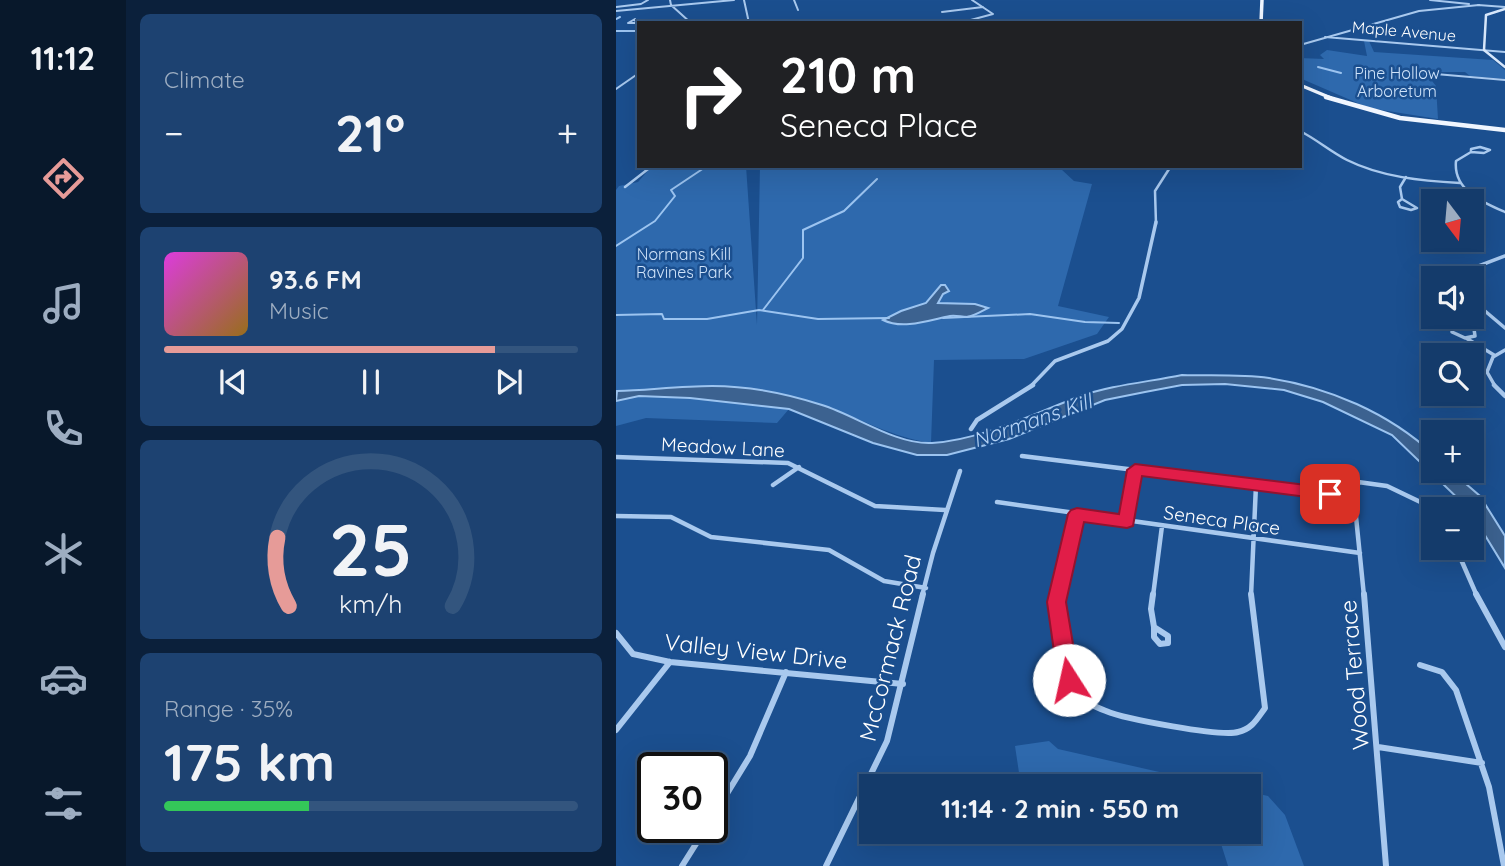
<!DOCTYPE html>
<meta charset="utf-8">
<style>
body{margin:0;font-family:Quicksand,sans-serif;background:#1d4271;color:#f1f3f6;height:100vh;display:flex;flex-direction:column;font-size:26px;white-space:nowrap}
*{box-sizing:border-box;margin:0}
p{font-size:23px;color:#9dadc1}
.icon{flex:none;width:38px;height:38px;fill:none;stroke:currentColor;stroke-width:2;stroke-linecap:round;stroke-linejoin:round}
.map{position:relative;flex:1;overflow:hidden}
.details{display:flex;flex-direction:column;gap:14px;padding:14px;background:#0b203b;width:490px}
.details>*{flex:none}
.guide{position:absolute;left:21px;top:21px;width:665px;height:147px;border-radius:0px;box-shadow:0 7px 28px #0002,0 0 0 2px #33557e;background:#202124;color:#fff;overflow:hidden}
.needle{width:46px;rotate:164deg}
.fabs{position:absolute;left:805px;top:189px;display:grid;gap:14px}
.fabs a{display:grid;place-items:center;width:63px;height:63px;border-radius:0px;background:#143b6b;box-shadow:0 7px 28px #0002,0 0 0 2px #33557e;font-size:35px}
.speed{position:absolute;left:21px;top:752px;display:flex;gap:14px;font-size:35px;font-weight:700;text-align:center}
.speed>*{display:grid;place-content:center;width:91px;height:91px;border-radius:50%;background:#143b6b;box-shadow:0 7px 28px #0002,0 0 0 2px #33557e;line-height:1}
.speed .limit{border:4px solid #111;border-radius:10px;background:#fff;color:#111}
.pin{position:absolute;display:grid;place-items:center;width:60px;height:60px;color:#fff;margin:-30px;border-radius:14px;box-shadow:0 4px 10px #0006}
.me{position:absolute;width:77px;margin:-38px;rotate:350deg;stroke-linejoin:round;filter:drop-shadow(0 0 5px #0008)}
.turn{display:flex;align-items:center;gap:24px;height:147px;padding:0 28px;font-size:32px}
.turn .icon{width:91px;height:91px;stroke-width:2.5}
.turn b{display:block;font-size:49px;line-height:60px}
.big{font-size:52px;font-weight:700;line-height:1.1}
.details .card{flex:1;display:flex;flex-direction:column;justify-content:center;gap:10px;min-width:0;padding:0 24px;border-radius:10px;background:#1d4271}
.details .dial{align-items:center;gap:0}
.dial svg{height:182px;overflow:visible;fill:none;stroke:#33557e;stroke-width:7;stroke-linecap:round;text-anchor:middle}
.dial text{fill:#f1f3f6;stroke:none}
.song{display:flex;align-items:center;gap:21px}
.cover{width:84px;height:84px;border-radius:10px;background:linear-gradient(135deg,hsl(300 70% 55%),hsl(40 70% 35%))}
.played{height:7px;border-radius:4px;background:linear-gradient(90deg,#e69b98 80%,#33557e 80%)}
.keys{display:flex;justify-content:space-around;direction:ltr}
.heat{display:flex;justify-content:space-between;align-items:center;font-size:38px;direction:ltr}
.charge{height:10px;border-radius:5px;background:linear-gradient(90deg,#34c759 35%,#33557e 0)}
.trip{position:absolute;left:243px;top:774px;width:402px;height:70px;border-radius:0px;background:#143b6b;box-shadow:0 7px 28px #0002,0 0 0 2px #33557e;font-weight:700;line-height:70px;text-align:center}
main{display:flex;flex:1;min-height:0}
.tabs{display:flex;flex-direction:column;width:126px;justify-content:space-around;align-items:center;background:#08182b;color:#9dadc1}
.tabs .icon{width:49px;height:49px}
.tabs .active{color:#e69b98}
.tabs b{font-size:32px;color:#f1f3f6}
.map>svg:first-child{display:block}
.green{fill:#2e69ad}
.water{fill:#3c6290;stroke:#9cc4f0;stroke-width:2}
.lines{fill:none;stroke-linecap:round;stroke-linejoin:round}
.stream{stroke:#9cc4f0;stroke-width:2}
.minor-far4{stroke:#a9c9ee;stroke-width:2}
.minor-far3{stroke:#a9c9ee;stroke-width:2.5}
.minor-far2{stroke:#a9c9ee;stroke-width:3.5}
.minor-far1{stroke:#a9c9ee;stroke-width:4.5}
.minor{stroke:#a9c9ee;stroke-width:6}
.secondary{stroke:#d6e6fa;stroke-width:2.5}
.primary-far1{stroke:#f0f6ff;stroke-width:3.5}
.primary{stroke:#f0f6ff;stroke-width:4.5}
.route{fill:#e11d48;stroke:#92132f;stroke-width:2}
.labels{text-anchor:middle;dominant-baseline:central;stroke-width:5;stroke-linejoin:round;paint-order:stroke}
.far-street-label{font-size:16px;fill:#fff;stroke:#1b4f8f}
.far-park-label{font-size:16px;fill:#cfe3fa;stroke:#1b4f8f}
.street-label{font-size:19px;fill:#fff;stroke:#1b4f8f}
.water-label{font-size:21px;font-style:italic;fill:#b5d3f5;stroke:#1b4f8f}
.near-street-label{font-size:23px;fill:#fff;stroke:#1b4f8f}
</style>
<main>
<nav class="tabs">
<b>11:12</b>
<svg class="icon active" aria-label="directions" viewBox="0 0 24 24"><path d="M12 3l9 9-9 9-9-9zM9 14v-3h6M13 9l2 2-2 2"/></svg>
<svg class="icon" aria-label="music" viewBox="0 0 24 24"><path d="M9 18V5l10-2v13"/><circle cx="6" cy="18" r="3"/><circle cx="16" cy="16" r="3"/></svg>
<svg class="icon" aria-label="phone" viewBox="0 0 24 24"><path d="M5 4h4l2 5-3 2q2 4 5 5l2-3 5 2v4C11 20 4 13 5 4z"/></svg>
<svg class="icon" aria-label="climate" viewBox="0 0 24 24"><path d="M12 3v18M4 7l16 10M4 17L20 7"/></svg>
<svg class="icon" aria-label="car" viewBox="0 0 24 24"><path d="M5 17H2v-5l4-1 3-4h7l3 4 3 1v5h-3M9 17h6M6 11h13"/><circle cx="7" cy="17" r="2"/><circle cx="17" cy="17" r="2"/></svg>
<svg class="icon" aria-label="filters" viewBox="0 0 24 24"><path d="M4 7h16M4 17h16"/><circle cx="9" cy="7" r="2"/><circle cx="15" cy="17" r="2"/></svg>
</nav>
<section class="details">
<div class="card"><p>Climate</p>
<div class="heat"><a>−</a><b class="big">21°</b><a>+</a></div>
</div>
<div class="card">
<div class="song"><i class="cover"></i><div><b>93.6 FM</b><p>Music</p></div></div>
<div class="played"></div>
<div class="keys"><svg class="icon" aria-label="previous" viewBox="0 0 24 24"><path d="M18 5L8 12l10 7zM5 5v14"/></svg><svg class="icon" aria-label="pause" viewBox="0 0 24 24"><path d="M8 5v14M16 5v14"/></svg><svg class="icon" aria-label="next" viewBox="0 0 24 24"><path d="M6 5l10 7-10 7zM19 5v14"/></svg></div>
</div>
<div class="card dial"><svg viewBox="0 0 100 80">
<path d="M14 69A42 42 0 1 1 86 69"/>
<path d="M14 69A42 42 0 0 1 9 39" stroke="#e69b98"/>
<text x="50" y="56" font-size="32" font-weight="700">25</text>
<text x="50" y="72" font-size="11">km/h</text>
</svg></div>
<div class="card"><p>Range · 35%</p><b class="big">175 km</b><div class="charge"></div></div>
</section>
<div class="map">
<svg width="889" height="866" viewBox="0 0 889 866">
<rect width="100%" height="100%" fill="#1b4f8f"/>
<path class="green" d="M748 41H753L758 52 877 60 889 70V79L854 76 849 72H809L820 86 822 119 753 108 686 79 684 58 708 59 704 55 711 50 751 56Z
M36 166H130L141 325 144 166H447L445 169 458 181 476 184 442 306 493 317 481 334 408 359 318 360 315 443C276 437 245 419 209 406 141 381 70 388 0 391V190L3 186 22 182Z
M23 396 118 401 173 409 161 423 30 418 0 426V401Z
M433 741 442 749 605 786H405L399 746Z
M634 792 652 796 669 815 688 866H612L601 831H634Z"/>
<path class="water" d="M325 285H329L333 291 327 294 322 303 359 304 372 308C366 311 358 316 351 317 345 317 340 315 334 316 314 320 287 330 267 320L285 311 310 303Z
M566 375C595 376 624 374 653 378 712 387 773 413 817 454V471H835L864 496 889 536V568L856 514V509H853L776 435 707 402 668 390 609 384 566 385 529 392 489 400 393 439 331 455H301L257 443 173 409 74 398 23 396 0 401 1 391C32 390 65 386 96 386 132 386 172 394 206 405 239 415 280 445 316 443 365 440 417 414 462 397 495 385 532 382 566 375Z"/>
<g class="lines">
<path class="stream" d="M0 19 4 17
M0 31H23
M702 67 725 73
M0 246 39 221 59 196 55 190 91 166
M147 310 187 258V230L228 211 261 179
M0 315 46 314 48 319H91L143 310 202 319 273 318
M327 318 414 314 469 322 503 323"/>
<path class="minor-far4" d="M54 0 55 5 75 23
M128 0 133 23
M178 0 182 10
M356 0 377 14
M814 0 853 4
M862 5 889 7
M0 7 25 4 32 0
M0 11 118 0
M326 12 367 7
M19 19 20 23H12Z
M185 20 187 23
M351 21 377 14
M709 37 889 52
M684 45 803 11 863 5
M808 73 889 80
M0 89 23 73"/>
<path class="minor-far3" d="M684 131C700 139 715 152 731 160 765 177 806 181 844 183
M864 147 874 150 868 153 855 152V149Z
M855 152 840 161C837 190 866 202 889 212
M9 187 36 166
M786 199 801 208 795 210 784 207 782 202Z
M786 199 784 187 790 177
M540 224 539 191 555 166"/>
<path class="minor-far2" d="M844 278 852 270 889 256
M856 300 889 328
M847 325 858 329 859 336 849 338 836 332 837 326Z
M850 338 878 355
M415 386 439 361 492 341 506 329 523 298 540 222
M879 386 871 372 877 357 889 350"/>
<path class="minor-far1" d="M878 385 889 396
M355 429 361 420 417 385
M406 456 738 497
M0 457 172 463 259 506 329 510
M157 485 183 467
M381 502 744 553
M0 516 55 517 95 537 213 550 268 581 310 588
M511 521 519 470
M840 548 861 596
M306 596 317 553 344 471
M441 596 461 515
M537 596 546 526
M635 596 640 485
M748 596 738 497 742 482 771 486 819 509"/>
<path class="minor" d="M442 594 440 602C444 626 446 671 459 691 466 701 479 707 490 711 509 719 605 737 622 732 636 729 641 719 649 708L635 594
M537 594 535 609 538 627
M748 594 770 866
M860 594 889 647
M538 627 552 636V643L544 644 538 637Z
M0 633 17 654 54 662 287 684
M804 665 826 672 840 690 873 787 888 866
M0 730 54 662
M762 747 866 763
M96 818 134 756 170 672
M66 866 90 828
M210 866 271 741 307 594"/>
<path class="secondary" d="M889 9 870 15 868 50 889 67"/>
<path class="primary-far1" d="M645 23 646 0
M684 85 715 98"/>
<path class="primary" d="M710 97 784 118 889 130"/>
</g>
<path class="route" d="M519 464 714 488 722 494 714 500 526 476 517 526 511 528 468 522 450 602 463 680 460 687 453 689 445 687 442 680 431 602 452 514 455 510 461 508 503 514 511 470Z"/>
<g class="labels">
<g class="far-street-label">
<text transform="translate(788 31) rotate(5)">Maple Avenue</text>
</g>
<g class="far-park-label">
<text x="781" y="73">Pine Hollow<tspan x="781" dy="18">Arboretum</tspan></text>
<text x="68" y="254">Normans Kill<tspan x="68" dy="18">Ravines Park</tspan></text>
</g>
<g class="street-label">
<text transform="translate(107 447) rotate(3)">Meadow Lane</text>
<text transform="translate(606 520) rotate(8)">Seneca Place</text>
</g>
<g class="water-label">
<text transform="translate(416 420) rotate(-19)">Normans Kill</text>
</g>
<g class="near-street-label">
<text transform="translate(274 648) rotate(-76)">McCormack Road</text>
<text transform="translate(140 651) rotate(6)">Valley View Drive</text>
<text transform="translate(738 675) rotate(-95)">Wood Terrace</text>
</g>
</g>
</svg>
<div class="fabs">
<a><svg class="needle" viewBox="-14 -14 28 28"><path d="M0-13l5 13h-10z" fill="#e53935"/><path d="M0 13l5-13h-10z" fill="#9dadc1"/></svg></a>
<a><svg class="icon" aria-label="sound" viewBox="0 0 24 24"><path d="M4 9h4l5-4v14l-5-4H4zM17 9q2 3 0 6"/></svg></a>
<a><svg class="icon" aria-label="search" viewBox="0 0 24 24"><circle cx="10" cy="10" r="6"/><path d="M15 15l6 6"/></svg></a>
<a>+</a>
<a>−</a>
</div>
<div class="speed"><div class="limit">30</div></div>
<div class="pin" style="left:714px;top:494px;background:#d93025"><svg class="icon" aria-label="arrive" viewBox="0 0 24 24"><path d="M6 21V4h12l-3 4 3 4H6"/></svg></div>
<svg class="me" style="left:453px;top:680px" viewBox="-20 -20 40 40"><circle r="19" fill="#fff"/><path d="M0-13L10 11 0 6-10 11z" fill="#e11d48"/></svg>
<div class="trip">11:14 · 2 min · 550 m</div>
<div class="guide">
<div class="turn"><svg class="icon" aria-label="right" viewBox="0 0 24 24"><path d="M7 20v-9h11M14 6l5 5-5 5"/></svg><div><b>210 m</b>Seneca Place</div></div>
</div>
</div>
</main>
